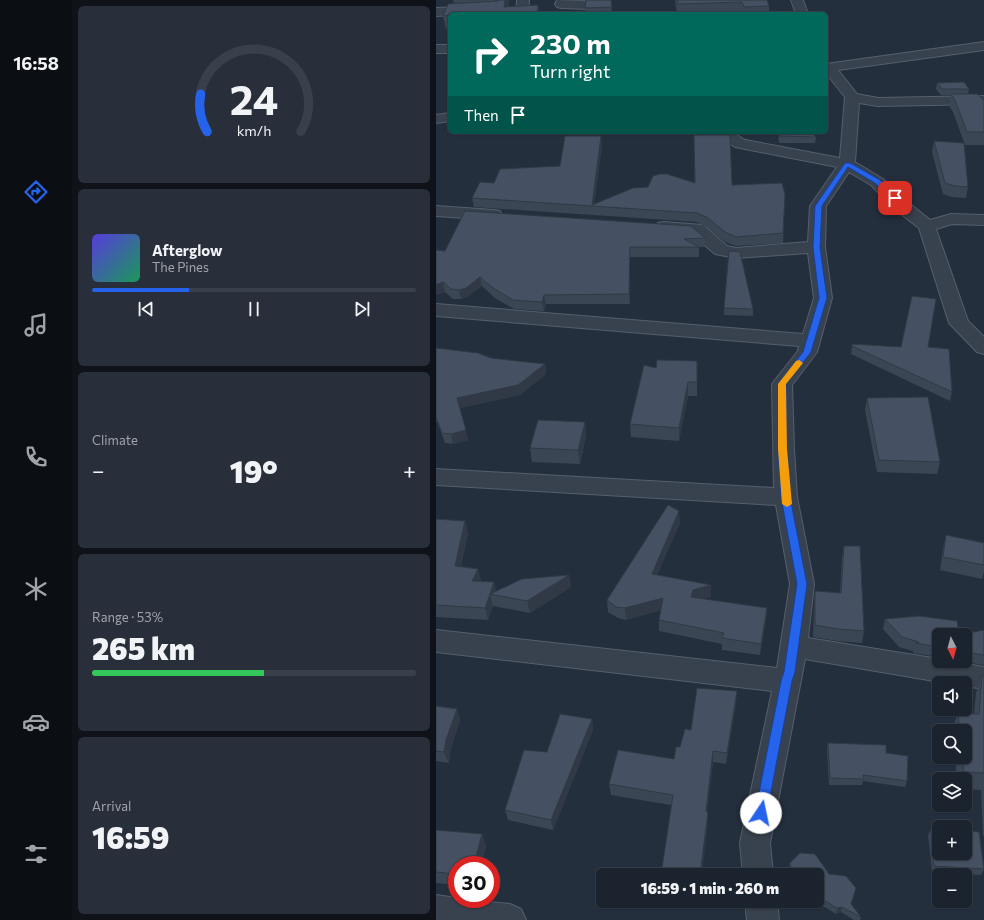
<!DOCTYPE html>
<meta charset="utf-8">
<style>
body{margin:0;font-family:Commissioner,sans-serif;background:#282f3a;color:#f1f3f6;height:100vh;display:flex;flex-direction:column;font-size:15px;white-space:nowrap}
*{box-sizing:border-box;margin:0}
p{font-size:13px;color:#a0a4aa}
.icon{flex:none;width:22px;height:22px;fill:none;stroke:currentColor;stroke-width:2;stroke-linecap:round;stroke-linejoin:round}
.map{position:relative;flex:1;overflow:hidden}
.sheet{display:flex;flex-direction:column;gap:6px;padding:6px;background:#0f1319;width:364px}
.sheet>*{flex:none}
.top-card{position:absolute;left:12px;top:12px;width:380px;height:122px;border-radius:6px;box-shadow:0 1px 3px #0004,0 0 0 1px #39404a;background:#00695c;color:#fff;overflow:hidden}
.needle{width:26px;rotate:174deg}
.tools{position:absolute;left:496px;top:628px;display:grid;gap:8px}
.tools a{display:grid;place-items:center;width:40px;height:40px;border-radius:6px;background:#1b232e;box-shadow:0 1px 3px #0004,0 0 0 1px #39404a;font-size:20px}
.speed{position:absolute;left:12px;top:856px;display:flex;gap:8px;font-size:20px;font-weight:700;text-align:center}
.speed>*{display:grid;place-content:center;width:52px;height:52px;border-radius:50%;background:#1b232e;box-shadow:0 1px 3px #0004,0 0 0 1px #39404a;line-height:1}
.speed .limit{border:6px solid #d22;background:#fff;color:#111}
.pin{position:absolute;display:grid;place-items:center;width:34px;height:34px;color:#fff;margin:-17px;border-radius:8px;box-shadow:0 2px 6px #0006}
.me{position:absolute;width:44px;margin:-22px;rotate:11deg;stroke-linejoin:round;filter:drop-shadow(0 0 3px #0008)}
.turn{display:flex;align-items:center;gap:14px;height:84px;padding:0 16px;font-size:18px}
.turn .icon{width:52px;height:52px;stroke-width:2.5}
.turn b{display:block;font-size:28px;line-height:34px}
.then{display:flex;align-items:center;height:38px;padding:0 16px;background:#0003;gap:8px;font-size:15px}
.big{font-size:30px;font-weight:800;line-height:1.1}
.sheet .card{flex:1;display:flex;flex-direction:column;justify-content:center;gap:6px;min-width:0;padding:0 14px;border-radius:6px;background:#282f3a}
.sheet .dial{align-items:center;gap:0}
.dial svg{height:104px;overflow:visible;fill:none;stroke:#39404a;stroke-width:7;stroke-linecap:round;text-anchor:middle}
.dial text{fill:#f1f3f6;stroke:none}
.song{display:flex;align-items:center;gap:12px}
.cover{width:48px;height:48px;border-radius:6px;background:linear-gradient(135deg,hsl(250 70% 55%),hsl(150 70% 35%))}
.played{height:4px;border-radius:2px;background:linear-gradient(90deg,#2563eb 30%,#39404a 30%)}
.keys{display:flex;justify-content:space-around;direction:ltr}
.heat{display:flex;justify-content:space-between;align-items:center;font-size:22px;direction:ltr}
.charge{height:6px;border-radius:3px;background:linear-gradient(90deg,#34c759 53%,#39404a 0)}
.trip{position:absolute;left:160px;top:868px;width:228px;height:40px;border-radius:6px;background:#1b232e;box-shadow:0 1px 3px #0004,0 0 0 1px #39404a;font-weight:800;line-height:40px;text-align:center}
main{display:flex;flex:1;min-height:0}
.tab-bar{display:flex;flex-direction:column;width:72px;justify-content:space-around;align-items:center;background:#0b0e12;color:#a0a4aa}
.tab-bar .icon{width:28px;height:28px}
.tab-bar .active{color:#2563eb}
.tab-bar b{font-size:18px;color:#f1f3f6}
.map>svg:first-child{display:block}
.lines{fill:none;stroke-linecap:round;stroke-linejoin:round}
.minor-casing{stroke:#565f6c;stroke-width:2}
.minor{fill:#38414e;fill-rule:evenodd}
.wall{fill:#3b4654}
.shaded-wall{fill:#303945}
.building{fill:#455162;stroke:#303945}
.route{fill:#2563eb;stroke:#184099}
.slow{fill:#f59e0b}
</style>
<main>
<nav class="tab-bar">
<b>16:58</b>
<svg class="icon active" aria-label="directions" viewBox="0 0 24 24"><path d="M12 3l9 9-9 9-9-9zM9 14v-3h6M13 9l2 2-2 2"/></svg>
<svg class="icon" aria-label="music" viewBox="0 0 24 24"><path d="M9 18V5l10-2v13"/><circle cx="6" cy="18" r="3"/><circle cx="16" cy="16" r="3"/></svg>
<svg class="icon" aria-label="phone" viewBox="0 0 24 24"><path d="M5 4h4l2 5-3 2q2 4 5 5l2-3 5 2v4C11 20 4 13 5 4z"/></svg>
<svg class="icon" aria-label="climate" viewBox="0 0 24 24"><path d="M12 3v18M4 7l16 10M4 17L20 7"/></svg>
<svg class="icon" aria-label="car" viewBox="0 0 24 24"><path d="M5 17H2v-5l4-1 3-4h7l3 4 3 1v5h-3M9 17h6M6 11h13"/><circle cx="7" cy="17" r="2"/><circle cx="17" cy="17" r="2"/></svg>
<svg class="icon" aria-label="filters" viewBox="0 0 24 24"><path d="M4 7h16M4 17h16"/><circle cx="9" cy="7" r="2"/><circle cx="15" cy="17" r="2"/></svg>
</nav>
<section class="sheet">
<div class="card dial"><svg viewBox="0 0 100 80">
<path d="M14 69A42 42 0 1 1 86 69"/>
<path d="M14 69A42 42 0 0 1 9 40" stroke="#2563eb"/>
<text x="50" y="56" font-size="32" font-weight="700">24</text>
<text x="50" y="72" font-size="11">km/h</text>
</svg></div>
<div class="card">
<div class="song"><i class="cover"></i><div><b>Afterglow</b><p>The Pines</p></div></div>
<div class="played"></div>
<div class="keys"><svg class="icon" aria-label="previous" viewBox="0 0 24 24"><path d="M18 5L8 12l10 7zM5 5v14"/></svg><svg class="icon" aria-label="pause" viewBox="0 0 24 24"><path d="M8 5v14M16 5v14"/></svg><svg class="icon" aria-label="next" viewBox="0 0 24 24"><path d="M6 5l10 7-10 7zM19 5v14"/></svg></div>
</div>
<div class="card"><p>Climate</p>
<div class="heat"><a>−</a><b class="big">19°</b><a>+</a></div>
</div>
<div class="card"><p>Range · 53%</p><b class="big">265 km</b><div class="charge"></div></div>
<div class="card"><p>Arrival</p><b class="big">16:59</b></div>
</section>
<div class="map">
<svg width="548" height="920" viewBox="0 0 548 920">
<rect width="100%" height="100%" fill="#242f3e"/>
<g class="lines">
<defs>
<path id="minor" d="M56 0H68L64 12 0 16V8L55 6Z
M81 0H93L92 14H80Z
M121 0 153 1 157 2 159 5 157 8 153 9 125 8 121 7 119 4Z
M355 0H367L372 14H360Z
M548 42V50L402 70 421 94 442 98 548 96V104L442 106 423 103 419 162 447 179 473 203 494 220 515 214 548 215V225L516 224 500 229 532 321 548 337V354L541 352 513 323 483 228 461 211 435 185 413 172 390 206 389 247 396 298 381 352 356 385 358 449 361 497 378 584 372 638 503 659V661H514L548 667V689L529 686V683H510L369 659 334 843 337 875H307L304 843 336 691 0 652V630L341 668 354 584 340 505 0 485V469L338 488 336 384 362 351 363 346 0 316V304L367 334 378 298 372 253 300 258 279 254 256 234 222 231 220 227 222 223 228 222 267 225 291 246 300 248 372 242 374 206 401 167 299 147 281 135 279 132H296L309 140 404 158 409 97 390 73V64Z
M0 45H14V53H0Z
M14 113V121L0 123V115Z
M0 206 58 210 64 211 66 215 64 219 58 220 0 216Z
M0 895 21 898V899L74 904 85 909 90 920H0Z
M309 901H341L343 920H311Z"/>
</defs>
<use href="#minor" class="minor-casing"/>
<use href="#minor" class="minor"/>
</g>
<path class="wall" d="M17 0H55V1H62L63 0H73L72 7 102 5 103 14H14V28L10 29 7 16 18 4Z
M148 0H175L176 14H149V8L150 0Z
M239 0H331L333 6V14H241Z
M501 83 533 89 532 94 548 101V145H529L517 112 513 106 515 95H505L500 89Z
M342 132H375L380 137 379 143H343Z
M498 141 532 187 530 198 516 197 507 194 496 152Z
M166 145 158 204 259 183 296 185 349 194 347 243 300 246 289 242 272 228 261 222 38 207 36 198 58 183 124 166Z
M269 238V247H263V257H194V304H110L108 311 78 309 59 298 46 286 31 297 25 299H17L9 292 0 295V250L9 251Z
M288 308 317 309V316L288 315Z
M416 346 465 347H492L516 392 514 401 415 354Z
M0 348 55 358 109 364 110 374 84 395 24 408 32 440 17 444 9 443 1 422H0Z
M220 368 261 374V396H252L243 441 195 437 194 424Z
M431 398 504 462 501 474 441 472 429 410Z
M149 422 150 436 144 464 96 462 94 448Z
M0 519 29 521 32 533 25 566 42 569 45 581 60 591 133 575 135 587 94 613 57 606 52 620 0 617Z
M244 523 221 575 275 585V597L268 599 331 608 330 620 324 655 286 650V644L223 631V620L225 610 190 620 182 618 172 612 171 600Z
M510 535 548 543V572L546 579 504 570 507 549Z
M408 546 428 631 426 643 401 641 377 637 378 603 379 591 404 593 406 558Z
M449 619 523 635 548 630V665L523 661H529V635H503V657L477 653V651L463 647 447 629Z
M546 676H548V836H547L545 790 529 789V779H521L519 757H529V731H516V730L522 713 538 714 540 693Z
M300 703 290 764 277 762 271 812 272 822 235 805 175 795 173 784 238 759 255 730Z
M0 706 21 709 24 720 14 752 13 763 0 761Z
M156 719 157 730 117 830 72 820 69 810 111 752Z
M392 743 450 753 471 781 469 787 427 781 426 785H393L391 750Z
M495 829 548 869 545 875 496 872 492 835Z
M0 830 46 834 50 846 45 865H21V885L0 883Z
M354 863 393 874 418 894 415 904 425 917 424 920H418L405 912 400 914 387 906 386 901 381 899V875H341L338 873 339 867 353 869Z"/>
<path class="shaded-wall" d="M69 0H73L70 14 68 7Z
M102 5 103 14H101Z
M165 136 166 145 158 206H156Z
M194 247V304L193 294Z
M44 277 46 286 31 297 25 299 23 290Z
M7 282 9 292 0 295V285Z
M108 295 110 304 108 311 106 302Z
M109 364 110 374 84 395 23 408 21 398Z
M252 382V396L243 441V428Z
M149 422 150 436 144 464 142 450Z
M30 430 32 440 17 444 15 434Z
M243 511 244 523 216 586V574Z
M29 521 32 533 23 578 19 566Z
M42 569 45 581 39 593 36 581Z
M133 575 135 587 94 613 91 601Z
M58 582 61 594H54Z
M275 585V597L257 601 255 597 257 590Z
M54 594 57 606 52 620 49 608Z
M227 598 228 609 190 620 189 608Z
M331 608 330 620 324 655 325 644Z
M301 691 300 703 290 764 291 753Z
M21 709 24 720 14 752 13 763 8 752 10 740Z
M156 719 157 730 117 830 115 820Z
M277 751V762L270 822V811Z
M272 812V822L266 875H264Z
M46 834 50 846 45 865H38Z
M406 907 405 912 400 914 401 908Z"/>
<path class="building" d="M63 0H69L68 7 102 5 101 14H59V13L14 14V15L7 16 12 4 62 1Z
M150 0H175L176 7 149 8Z
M241 0H331L333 6 308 7 306 2 242 4Z
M528 82 533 89H506L501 83Z
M515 94H542L548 101V132H531L519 100Z
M343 132H375L380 137 343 136Z
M258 135H292L294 136 296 185 346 183 349 194 347 233 300 237 289 232 272 218 261 213 36 198 44 182 58 183 64 169 124 166 129 136H165L156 205 197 188 212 187 217 176 224 174H231L259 183Z
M498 141 528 143 532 187 519 186 509 183Z
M29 211 255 226 269 238 248 239 263 247H194L193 294 108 295 106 302 77 300 57 288 44 277 30 288 23 290 15 289 7 282 0 285V250L9 251Z
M293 251 304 252 317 309 288 308Z
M476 296 500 299 492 347 513 349 516 392 416 346V344L465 347Z
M0 348 42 353 55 358 109 364 82 385 21 398 30 430 15 434 6 433 0 417Z
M221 360 261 361V382H252L243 428 194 424 208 365 220 368Z
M492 397 504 462 443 460 431 398Z
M102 420 149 422 142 450 94 448Z
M232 505 243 511 216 574 275 585 257 590 255 597 331 608 325 644 286 638 288 633 223 620 227 598 189 608 180 607 171 600Z
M0 519 29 521 19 566 42 569 36 581 58 582 54 594 86 579 133 575 91 601 54 594 49 608 0 605Z
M510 535 548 543V565L507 557Z
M408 546H424L428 631 402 629 379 625V591L405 593Z
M483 616 521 621 523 635 548 630V655L529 652V635H503V647L479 643 483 642 466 637 449 619Z
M546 676H548V773L528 772 526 757H529V731H524L522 713 543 714Z
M261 688 301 691 291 753 277 751 270 811 272 812 264 875H225L237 795 173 784 182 750 238 759 240 747H244L249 729 255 730Z
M0 706 21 709 10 740 8 752 0 751Z
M124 714 156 719 115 820 69 810 88 750 111 752Z
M392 743 450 745V753L472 756 471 781 427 775 428 779 394 778Z
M495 829 503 830V853H529V831L543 832 548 869 498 866Z
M0 830 46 834 38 865H21V874L0 872Z
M364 853 379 854 393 874 410 876 420 888 415 904 425 917 406 907 401 908 388 900 387 895 381 892V875H352L339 867 355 869 354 863Z"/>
<path class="route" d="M409 163H414L444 180 462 198 456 200 439 183 412 167 386 206 384 247 391 298 375 352 350 384 351 449 354 497 371 584 359 672 356 681 331 813 329 818 325 819 321 818 319 813 345 681 348 672 361 584 345 497 342 449V384L367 352 383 298 377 247 379 206Z"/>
<path class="slow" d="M363 360 367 363 350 384 351 449 356 504 351 507 346 504 342 449V384L360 361Z"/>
</svg>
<div class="tools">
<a><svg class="needle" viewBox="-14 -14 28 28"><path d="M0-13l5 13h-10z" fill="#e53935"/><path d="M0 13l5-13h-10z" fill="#a0a4aa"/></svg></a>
<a><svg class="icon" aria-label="sound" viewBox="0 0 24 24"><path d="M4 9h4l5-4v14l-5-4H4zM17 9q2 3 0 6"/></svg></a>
<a><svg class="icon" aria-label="search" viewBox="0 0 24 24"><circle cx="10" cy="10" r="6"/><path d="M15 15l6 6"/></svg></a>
<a><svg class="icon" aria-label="layers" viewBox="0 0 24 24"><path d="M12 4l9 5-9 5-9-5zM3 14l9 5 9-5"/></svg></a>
<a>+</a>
<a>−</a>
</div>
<div class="speed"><div class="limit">30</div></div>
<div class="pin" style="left:459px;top:198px;background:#d93025"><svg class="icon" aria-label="arrive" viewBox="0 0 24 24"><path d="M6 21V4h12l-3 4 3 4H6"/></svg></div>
<svg class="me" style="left:325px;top:813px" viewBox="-20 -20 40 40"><circle r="19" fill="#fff"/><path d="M0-13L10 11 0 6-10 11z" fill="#2563eb"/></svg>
<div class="trip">16:59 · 1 min · 260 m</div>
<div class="top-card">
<div class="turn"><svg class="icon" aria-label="right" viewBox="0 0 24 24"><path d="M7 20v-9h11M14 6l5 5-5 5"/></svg><div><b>230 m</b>Turn right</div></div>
<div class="then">Then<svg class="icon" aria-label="arrive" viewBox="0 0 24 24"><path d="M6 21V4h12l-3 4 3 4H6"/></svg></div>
</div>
</div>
</main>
